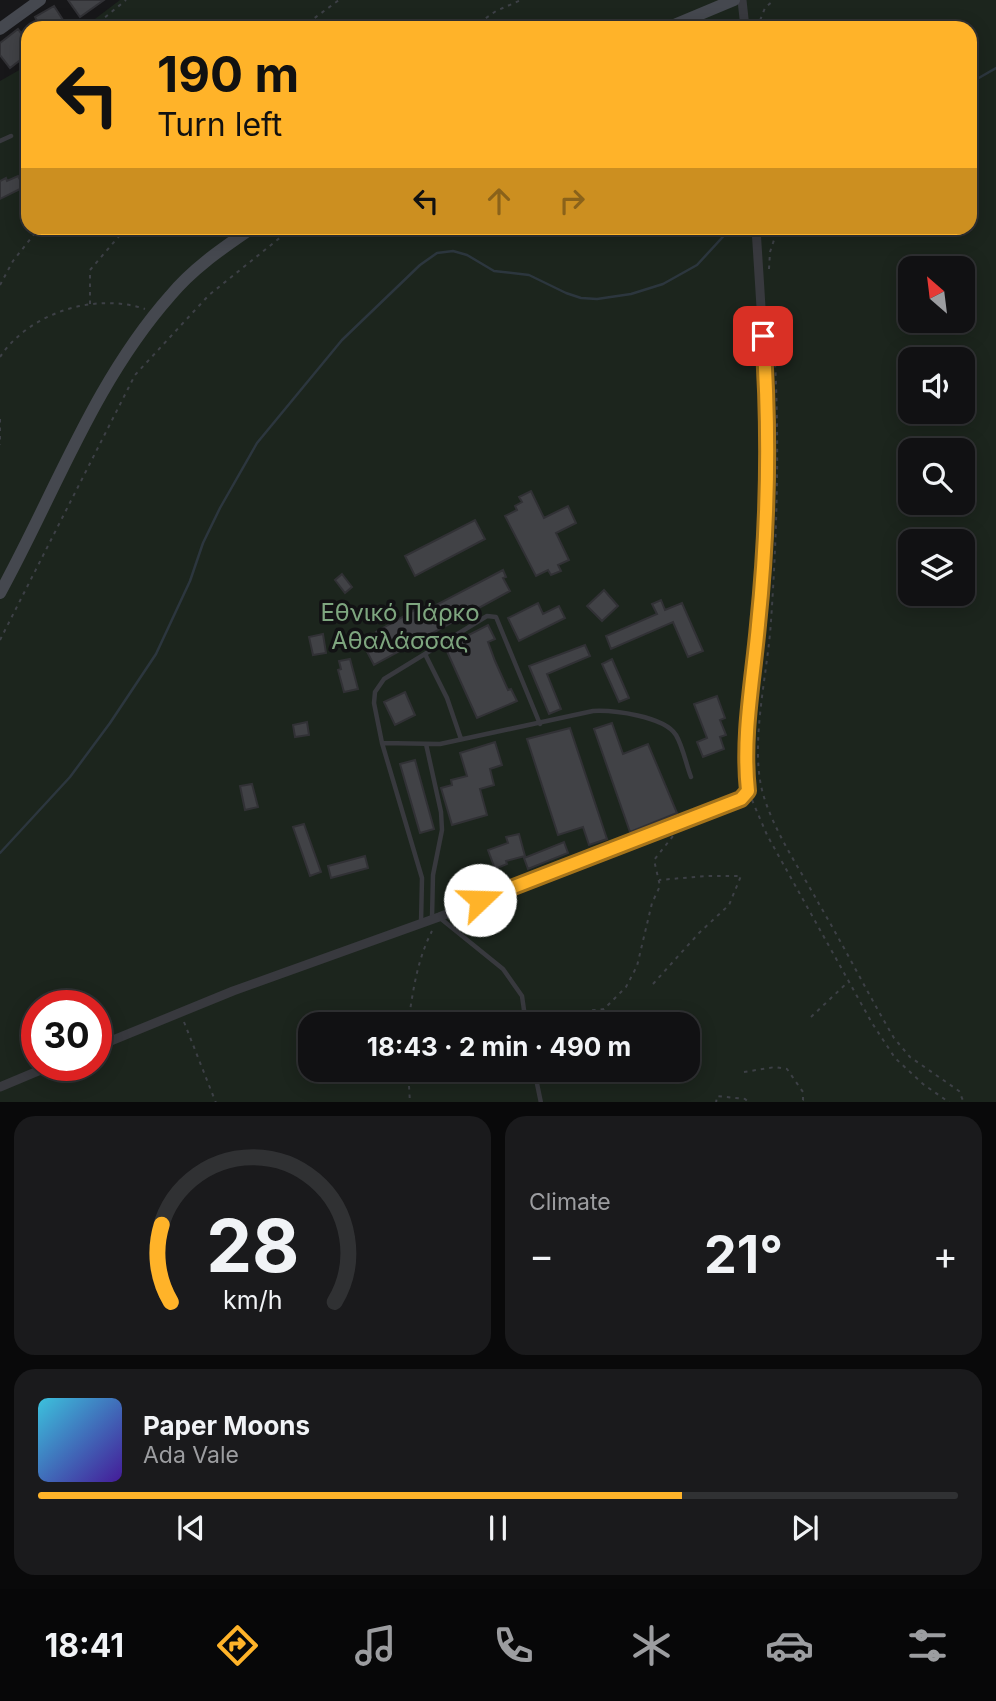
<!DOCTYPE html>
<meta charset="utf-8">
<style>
body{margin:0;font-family:Inter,sans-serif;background:#1a1a1c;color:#f1f3f6;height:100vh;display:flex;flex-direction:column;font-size:26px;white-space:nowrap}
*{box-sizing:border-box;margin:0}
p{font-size:23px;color:#9c9da0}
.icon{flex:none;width:38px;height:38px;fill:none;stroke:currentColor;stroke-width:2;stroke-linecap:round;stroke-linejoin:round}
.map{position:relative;height:1102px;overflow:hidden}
.panel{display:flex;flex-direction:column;gap:14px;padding:14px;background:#09090a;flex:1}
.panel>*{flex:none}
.banner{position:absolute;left:21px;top:21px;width:956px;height:214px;border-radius:21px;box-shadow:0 4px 18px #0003,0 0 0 2px #303133;background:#ffb329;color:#111;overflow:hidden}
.needle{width:46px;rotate:332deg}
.fabs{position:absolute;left:898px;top:256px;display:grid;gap:14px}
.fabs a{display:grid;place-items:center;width:77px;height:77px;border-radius:14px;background:#111113;box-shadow:0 4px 18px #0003,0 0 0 2px #303133;font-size:35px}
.speed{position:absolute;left:21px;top:990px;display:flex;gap:14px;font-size:35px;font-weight:700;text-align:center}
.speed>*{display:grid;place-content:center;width:91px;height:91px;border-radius:50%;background:#111113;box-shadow:0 4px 18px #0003,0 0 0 2px #303133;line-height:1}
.speed .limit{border:10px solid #d22;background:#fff;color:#111}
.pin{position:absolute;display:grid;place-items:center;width:60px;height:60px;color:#fff;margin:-30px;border-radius:14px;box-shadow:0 4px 10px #0006}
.me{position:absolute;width:77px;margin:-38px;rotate:69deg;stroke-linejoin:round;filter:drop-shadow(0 0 5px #0008)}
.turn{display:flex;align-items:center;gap:24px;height:147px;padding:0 21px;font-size:32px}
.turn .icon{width:91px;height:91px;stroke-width:2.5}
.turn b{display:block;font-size:49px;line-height:60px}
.lanes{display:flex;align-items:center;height:66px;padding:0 21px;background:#0003;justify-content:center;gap:35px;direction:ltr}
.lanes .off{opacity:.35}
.big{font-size:52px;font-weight:700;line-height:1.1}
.panel .tile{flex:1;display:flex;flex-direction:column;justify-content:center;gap:10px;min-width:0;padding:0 24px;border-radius:21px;background:#1a1a1c}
.panel .dial{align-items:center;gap:0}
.dial svg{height:182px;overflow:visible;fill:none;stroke:#303133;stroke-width:7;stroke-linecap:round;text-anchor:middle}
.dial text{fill:#f1f3f6;stroke:none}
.song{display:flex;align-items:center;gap:21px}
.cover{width:84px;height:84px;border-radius:10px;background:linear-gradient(135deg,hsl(190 70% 55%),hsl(260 70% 35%))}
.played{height:7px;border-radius:4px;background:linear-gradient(90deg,#ffb329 70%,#303133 70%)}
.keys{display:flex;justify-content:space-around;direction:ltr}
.heat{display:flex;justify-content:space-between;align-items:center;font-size:38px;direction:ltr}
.panel .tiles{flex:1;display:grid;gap:14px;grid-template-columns:1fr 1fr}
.tile:last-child{grid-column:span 2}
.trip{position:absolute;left:298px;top:1012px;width:402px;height:70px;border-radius:21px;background:#111113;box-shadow:0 4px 18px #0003,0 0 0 2px #303133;font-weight:700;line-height:70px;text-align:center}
.tabs{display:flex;height:112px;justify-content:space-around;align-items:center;background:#070708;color:#9c9da0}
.tabs .icon{width:49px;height:49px}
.tabs .on{color:#ffb329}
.tabs b{font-size:32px;color:#f1f3f6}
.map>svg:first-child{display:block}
.green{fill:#1c251d;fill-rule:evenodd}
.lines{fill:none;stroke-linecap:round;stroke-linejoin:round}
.stream{stroke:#2c363e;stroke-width:2.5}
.building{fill:#414246;stroke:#313135;stroke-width:2}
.path{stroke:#3d4046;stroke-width:2;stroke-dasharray:3.5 5;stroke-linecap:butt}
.lane{stroke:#38393e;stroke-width:4.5}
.street{stroke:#38393e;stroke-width:9}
.secondary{stroke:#45484f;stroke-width:12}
.route-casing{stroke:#a6741b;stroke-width:18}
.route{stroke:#ffb329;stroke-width:12}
.labels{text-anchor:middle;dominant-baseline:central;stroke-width:7;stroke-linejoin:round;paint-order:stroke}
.park-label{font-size:24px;fill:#7ea67f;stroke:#121214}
</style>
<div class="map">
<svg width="996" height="1103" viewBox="0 0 996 1103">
<rect width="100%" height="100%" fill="#171719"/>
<path class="green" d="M120 0H996V1102H0V81L28 65V228H970V28H83ZM910 268H962V320H910ZM910 359H962V411H910ZM910 450H962V502H910ZM910 541H962V593H910ZM37 1006H96V1066H37ZM310 1024H688V1069H310Z"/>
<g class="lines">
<path class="stream" d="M970 83 996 68
M0 853 70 777 110 723 156 654 190 581 203 543 220 508 257 443 342 340 420 265 437 253 453 251 467 255 494 271 529 275 566 293 581 298 597 299 631 294 663 284 697 265 731 228"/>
</g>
<path class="building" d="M68 0H104L80 17Z
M54 6 63 20 49 28H28L37 21 35 17Z
M28 28V54L10 68 0 55V43L18 29 21 33Z
M18 176 24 187 0 199V181L6 178 7 181Z
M531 491 544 518 568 506 576 523 556 533 569 560 558 565 561 571 551 575 548 570 536 576 505 516 517 510 515 506 522 502 519 497Z
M475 520 485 539 415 576 405 556Z
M503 570 506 577 503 578 510 591 374 665 362 642 377 634 376 632 420 607 423 612Z
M342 574 352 587 345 593 335 580Z
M604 590 618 606 602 621 587 606Z
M661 600 665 610 682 603 703 651 688 657 673 622 611 649 606 636 657 614 652 604Z
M538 603 543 614 559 606 565 618 519 641 508 618Z
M488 625 495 639 488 642 495 661 508 690 511 689 517 701 477 718 445 647Z
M323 634 326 653 313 655 309 637Z
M585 645 590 656 547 674 561 709 549 714 529 666Z
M350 659 358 689 344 692 338 670 341 669 339 661Z
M612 659 629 698 619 702 602 664Z
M405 692 415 715 395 725 384 702Z
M717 696 725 718 720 720 726 735 720 737 724 749 703 757 697 742 707 738 694 704Z
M307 722 309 735 295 737 293 725Z
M612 723 623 754 648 744 677 813 630 832 594 729Z
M570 728 607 839 589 845 583 827 558 835 527 739Z
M495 742 502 765 490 769 494 785 480 789 487 815 452 825 441 788 452 785 451 780 467 776 460 753Z
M415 760 434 829 420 833 400 764Z
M252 784 258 807 245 810 240 786Z
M304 824 321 872 310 876 293 827Z
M519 834 525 856 506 861 507 864 495 869 488 850 508 843 506 837Z
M564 842 568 853 528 869 524 858Z
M365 856 368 868 331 878 328 866Z
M486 878 489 886 449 902 446 893Z"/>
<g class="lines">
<path class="path" d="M92 28 126 0
M301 28 339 0
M472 28 496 11 521 0
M727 28 735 21
M757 28 765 8 774 0
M769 269 770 252 778 228
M0 285 13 261 39 228
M90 304V270L126 228
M772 313C780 416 778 518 771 621 768 672 750 741 762 790 772 829 800 869 819 904 845 948 868 994 894 1038L910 1057 959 1091 964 1103
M0 357C29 313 95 292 145 309
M0 419V445
M0 640 135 375 209 295 292 228
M752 800 767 835 872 1023 895 1058 923 1084 950 1103
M653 984 699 933 729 905 741 876H706L659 880
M533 1017 604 1009 626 987 637 966 652 903 660 886 654 860 673 836
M811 1017 848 982
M184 1022 216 1103
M408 1024C413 991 417 960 432 931
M408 1069 410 1103
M744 1072 775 1067 787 1069 803 1092V1100L798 1103
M716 1103 717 1096 745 1099 750 1103"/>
<path class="lane" d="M0 141 11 136
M425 654 447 698 461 739
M382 743 440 744 593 711C613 710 664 716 676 735 683 747 686 764 691 777
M426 744 441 812 442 830 433 875 432 918
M440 918 503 969 522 996 526 1024
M421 923 422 878 382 743 374 703 375 692 384 679 487 616 496 617 540 724
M534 1069 541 1103"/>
<path class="street" d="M742 0 745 28
M96 1047 233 991 439 917 741 799 748 791C742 735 752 681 758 626 762 591 763 555 765 520 770 422 762 325 756 228
M0 1087 50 1066"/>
<path class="secondary" d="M667 28 734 0
M0 29 40 0
M0 593C55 493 94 382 170 296 193 268 223 248 252 228"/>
</g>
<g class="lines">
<defs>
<path id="route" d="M480 900 741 799 748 791C742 735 753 681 758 625 768 529 770 432 763 336"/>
</defs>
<use href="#route" class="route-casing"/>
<use href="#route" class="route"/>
</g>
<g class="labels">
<g class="park-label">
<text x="400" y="612">Εθνικό Πάρκο<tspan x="400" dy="28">Αθαλάσσας</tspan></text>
</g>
</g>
</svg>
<div class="fabs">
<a><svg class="needle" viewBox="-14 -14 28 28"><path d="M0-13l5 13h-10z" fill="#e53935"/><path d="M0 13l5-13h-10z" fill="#9c9da0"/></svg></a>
<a><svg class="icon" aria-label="sound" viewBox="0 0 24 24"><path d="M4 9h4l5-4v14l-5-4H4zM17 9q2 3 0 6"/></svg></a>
<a><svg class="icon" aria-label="search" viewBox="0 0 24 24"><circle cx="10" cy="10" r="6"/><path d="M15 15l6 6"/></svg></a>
<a><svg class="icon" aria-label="layers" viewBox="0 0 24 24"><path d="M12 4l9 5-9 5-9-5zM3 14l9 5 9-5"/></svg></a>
</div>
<div class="speed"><div class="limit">30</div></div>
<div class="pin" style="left:763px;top:336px;background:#d93025"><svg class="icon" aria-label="arrive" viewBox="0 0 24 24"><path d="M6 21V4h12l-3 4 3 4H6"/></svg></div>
<svg class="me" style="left:480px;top:900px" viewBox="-20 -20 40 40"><circle r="19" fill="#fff"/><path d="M0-13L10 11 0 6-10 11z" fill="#ffb329"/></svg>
<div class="trip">18:43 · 2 min · 490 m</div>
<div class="banner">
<div class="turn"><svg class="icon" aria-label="left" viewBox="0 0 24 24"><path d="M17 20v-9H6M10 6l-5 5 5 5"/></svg><div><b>190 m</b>Turn left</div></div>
<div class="lanes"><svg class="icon" aria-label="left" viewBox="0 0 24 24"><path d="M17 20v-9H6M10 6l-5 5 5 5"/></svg><svg class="icon off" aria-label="ahead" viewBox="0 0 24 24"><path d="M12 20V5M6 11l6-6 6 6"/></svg><svg class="icon off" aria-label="right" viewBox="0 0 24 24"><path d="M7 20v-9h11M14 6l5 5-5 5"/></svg></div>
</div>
</div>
<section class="panel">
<div class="tiles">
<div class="tile dial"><svg viewBox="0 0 100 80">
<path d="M14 69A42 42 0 1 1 86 69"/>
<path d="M14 69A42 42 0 0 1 10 35" stroke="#ffb329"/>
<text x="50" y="56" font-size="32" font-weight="700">28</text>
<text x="50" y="72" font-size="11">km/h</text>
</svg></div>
<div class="tile"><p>Climate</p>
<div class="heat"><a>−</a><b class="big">21°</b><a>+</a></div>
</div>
<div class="tile">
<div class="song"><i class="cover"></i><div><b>Paper Moons</b><p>Ada Vale</p></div></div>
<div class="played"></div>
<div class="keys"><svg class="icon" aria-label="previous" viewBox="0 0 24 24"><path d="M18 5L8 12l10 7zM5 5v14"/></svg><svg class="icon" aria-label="pause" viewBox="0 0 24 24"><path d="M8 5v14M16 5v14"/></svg><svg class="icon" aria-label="next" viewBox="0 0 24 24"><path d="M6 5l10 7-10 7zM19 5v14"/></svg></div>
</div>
</div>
</section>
<nav class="tabs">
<b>18:41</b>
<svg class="icon on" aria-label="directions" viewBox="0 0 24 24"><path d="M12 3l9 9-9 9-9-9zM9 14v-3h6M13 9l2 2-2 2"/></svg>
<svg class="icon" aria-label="music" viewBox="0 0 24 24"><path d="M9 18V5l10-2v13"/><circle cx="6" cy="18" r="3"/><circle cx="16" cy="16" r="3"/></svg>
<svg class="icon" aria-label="phone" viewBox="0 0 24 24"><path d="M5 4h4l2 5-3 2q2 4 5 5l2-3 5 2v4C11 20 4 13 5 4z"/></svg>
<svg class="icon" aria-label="climate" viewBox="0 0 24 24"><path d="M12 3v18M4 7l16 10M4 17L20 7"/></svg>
<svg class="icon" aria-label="car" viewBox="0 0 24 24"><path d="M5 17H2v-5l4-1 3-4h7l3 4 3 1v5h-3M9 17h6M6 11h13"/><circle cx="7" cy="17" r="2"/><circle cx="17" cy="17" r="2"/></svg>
<svg class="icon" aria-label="filters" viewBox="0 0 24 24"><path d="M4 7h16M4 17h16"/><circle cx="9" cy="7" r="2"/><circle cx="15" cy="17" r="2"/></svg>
</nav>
